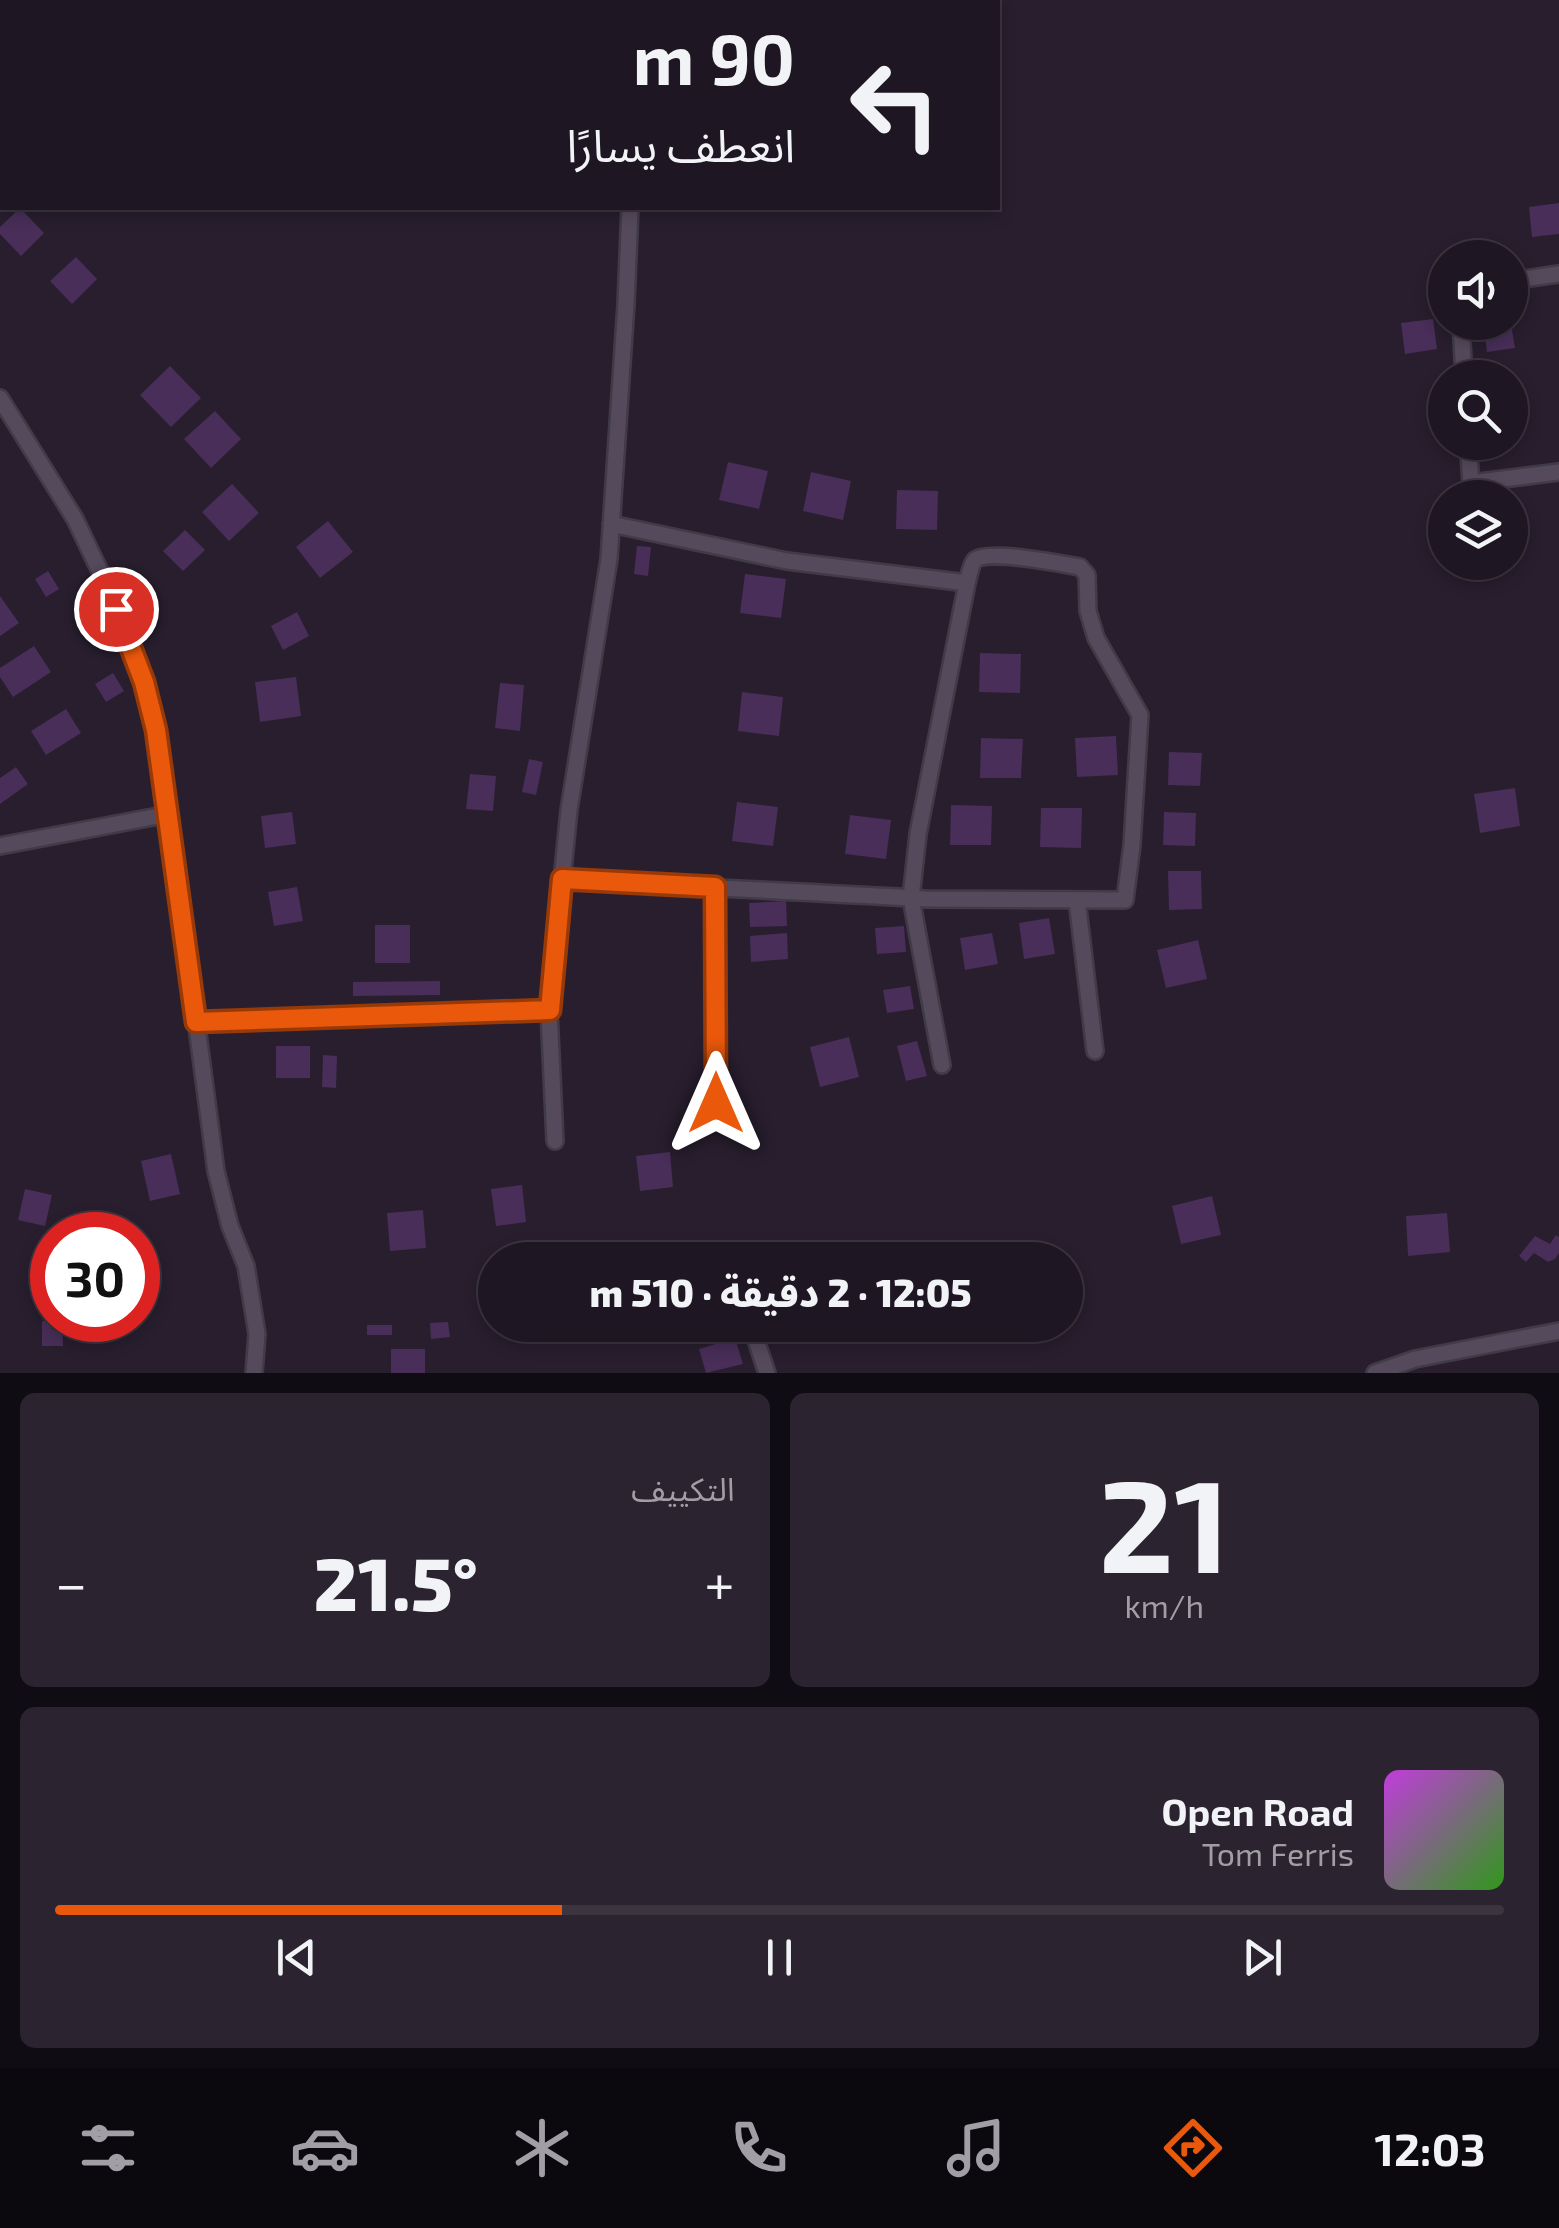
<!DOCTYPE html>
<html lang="ar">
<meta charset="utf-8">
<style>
body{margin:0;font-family:"Exo 2","Noto Sans Arabic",sans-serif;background:#2b232f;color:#f1f3f6;direction:rtl;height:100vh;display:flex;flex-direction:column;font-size:38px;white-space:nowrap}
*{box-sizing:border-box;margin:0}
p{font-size:32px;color:#a19fa5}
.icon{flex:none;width:55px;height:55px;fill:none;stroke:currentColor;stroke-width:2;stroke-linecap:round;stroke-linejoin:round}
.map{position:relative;height:1373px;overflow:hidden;direction:ltr}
.sheet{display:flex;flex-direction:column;gap:20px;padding:20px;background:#100c13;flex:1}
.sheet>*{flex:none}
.banner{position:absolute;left:0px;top:0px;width:1000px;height:210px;box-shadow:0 5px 15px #0003,0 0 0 2px #3c3540;direction:rtl;background:#1e1622;color:#f1f3f6;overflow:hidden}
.buttons{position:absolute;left:1428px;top:240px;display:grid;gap:20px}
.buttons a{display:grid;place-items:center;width:100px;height:100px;border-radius:50%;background:#1e1622;box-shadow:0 5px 15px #0003,0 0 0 2px #3c3540;font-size:50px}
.speed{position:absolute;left:30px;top:1212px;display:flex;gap:20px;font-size:50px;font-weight:700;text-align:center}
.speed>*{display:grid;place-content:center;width:130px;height:130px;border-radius:50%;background:#1e1622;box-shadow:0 5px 15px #0003,0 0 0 2px #3c3540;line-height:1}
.speed .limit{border:15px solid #d22;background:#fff;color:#111}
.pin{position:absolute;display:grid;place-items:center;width:85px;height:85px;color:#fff;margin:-42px;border:5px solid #fff;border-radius:50%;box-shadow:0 2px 10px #0007}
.me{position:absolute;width:110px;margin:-55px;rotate:0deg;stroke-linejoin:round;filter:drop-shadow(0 0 8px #0008)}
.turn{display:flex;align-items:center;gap:35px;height:210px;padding:0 40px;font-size:45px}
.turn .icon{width:130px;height:130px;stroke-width:2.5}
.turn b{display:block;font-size:70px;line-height:85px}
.big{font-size:75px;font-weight:800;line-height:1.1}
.sheet .tile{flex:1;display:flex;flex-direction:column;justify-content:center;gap:15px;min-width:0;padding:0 35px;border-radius:15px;background:#2b232f}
.sheet .dial{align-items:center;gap:0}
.dial b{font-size:130px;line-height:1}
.song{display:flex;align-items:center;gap:30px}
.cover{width:120px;height:120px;border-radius:15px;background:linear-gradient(135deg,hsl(290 70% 55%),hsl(110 70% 35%))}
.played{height:10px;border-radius:5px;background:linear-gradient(90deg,#ea580c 35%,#3c3540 35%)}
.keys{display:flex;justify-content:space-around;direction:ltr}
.heat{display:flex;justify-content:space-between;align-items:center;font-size:55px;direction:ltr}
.sheet .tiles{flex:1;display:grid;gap:20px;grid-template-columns:1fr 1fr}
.tile:last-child{grid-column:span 2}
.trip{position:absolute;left:478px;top:1242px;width:605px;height:100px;border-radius:50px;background:#1e1622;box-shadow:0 5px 15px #0003,0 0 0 2px #3c3540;font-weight:800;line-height:100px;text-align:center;direction:rtl}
.tabs{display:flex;height:160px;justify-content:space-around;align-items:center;background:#0c090e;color:#a19fa5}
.tabs .icon{width:70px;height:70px}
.tabs .active{color:#ea580c}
.tabs b{font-size:45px;color:#f1f3f6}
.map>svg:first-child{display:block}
.building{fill:#482e58}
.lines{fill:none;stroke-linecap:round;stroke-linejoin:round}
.minor-casing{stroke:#413a47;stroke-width:20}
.minor{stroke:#544a5c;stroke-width:15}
.route-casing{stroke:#983908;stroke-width:25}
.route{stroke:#ea580c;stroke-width:18}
</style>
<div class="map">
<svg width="1559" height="1373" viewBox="0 0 1559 1373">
<rect width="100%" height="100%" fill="#281e2e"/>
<path class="building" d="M1559 203V234L1532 237 1529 207Z
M20 208 44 233 21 256 0 234V227Z
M76 257 97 279 72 304 50 281Z
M1510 289H1521L1523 312 1510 313Z
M1433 319 1437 349 1405 354 1401 323Z
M1511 324 1515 348 1487 352 1484 328Z
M170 366 201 398 171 427 140 395Z
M215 411 241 439 211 468 184 439Z
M728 462 768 471 759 509 719 500Z
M811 472 851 481 843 520 803 511Z
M232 484 259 513 229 541 202 512Z
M897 490 938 491 937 530 896 529Z
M328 521 353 552 320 578 296 547Z
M185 530 205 550 183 571 163 551Z
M637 546 651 547 648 576 634 574Z
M48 571 59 589 46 597 35 579Z
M745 574 786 579 781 618 740 613Z
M0 596 19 623 0 636Z
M297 612 309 636 283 650 271 626Z
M34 646 51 672 13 697 0 677V668Z
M980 653 1021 654 1020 693 979 692Z
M113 673 124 691 106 702 95 684Z
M296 677 301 716 260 722 255 682Z
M500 683 524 685 520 731 495 728Z
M742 692 783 697 779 736 738 731Z
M66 709 81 733 46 755 31 731Z
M1116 736 1118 775 1077 777 1075 738Z
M981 738 1023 739 1021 778H980Z
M1169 752 1202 753 1200 786 1168 785Z
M529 759 543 762 536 795 522 792Z
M16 767 28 784 0 804V778Z
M470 774 496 776 493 811 466 809Z
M1515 788 1520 826 1480 833 1474 794Z
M737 802 778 807 773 846 732 841Z
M951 805 992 806 991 845H950Z
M1041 808H1082L1081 848 1040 847Z
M292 812 296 844 265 848 261 816Z
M1164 812 1196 813 1195 846 1163 845Z
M850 815 891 820 886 859 845 854Z
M1168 871H1201L1202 909 1169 910Z
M297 887 303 921 274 926 268 892Z
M786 901 787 926 750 927 749 903Z
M1049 918 1055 954 1024 959 1019 923Z
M375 925H410V963H375Z
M904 926 906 952 877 954 875 928Z
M787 933 788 959 751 962 750 936Z
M992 933 998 964 965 970 960 938Z
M1198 940 1207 979 1166 988 1157 950Z
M440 981V995L353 996V982Z
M910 986 914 1009 887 1013 883 990Z
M849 1037 859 1077 820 1087 810 1047Z
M917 1041 927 1076 906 1081 897 1046Z
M276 1046H310V1078H276Z
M323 1055 337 1056 336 1088 322 1087Z
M670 1152 673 1187 640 1191 636 1156Z
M171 1154 180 1194 150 1201 141 1161Z
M522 1185 526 1222 496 1226 491 1189Z
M25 1189 52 1195 45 1226 18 1220Z
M1212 1196 1221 1235 1181 1244 1172 1206Z
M423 1210 426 1248 390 1251 387 1213Z
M1447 1213 1450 1252 1408 1256 1406 1216Z
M1556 1235 1559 1237V1253L1555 1259 1548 1262 1534 1253 1526 1262 1519 1256 1535 1236 1550 1244Z
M532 1243H554V1260H532Z
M42 1321H62L63 1346H42Z
M448 1322 450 1337 431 1339 430 1323Z
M367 1325H392V1335H367Z
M735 1338 743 1364 706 1373 699 1349Z
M391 1349H425V1373H391Z"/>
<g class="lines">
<defs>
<path id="minor" d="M536 0 537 2
M1510 281 1559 274
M1461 322 1464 378
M0 398 75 519 106 584 145 682 156 730 169 814 216 1171 230 1226 246 1266 257 1334 254 1373
M1468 442 1471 483 1559 472
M611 524 787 561 967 583
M0 846 169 814
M562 879C678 887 795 891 911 898L925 899 1125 900 1132 845 1140 715 1096 638 1088 611 1087 575 1080 567C1063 564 987 549 975 560 971 564 969 576 967 583L918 834 911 898 942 1065
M715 887 716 1103
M1077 900 1095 1051
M197 1022 549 1011
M555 1141 549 1011 569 810 609 559 626 304 630 208
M751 1325 767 1373
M1375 1373 1415 1359 1559 1331"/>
</defs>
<use href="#minor" class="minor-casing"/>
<use href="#minor" class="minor"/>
</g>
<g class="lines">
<defs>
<path id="route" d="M116 609 144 682 156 730 196 1022 550 1010 562 879 715 887 716 1103"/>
</defs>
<use href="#route" class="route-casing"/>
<use href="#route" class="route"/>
</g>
</svg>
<div class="buttons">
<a><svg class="icon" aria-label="sound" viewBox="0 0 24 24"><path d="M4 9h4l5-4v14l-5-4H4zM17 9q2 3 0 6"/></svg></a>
<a><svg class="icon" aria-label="search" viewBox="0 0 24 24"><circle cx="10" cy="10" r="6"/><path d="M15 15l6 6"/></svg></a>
<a><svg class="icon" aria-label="layers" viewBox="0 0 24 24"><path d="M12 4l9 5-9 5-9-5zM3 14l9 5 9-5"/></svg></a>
</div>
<div class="speed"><div class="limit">30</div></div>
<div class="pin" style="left:116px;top:609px;background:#d93025"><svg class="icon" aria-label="arrive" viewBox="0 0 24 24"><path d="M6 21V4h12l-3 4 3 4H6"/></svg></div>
<svg class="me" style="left:716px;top:1103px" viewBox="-20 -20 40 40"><path d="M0-17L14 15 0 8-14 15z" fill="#ea580c" stroke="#fff" stroke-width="4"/></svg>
<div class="trip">12:05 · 2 دقيقة · 510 m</div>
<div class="banner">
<div class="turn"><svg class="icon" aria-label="left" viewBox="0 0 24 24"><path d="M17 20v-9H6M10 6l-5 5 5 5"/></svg><div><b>90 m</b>انعطف يسارًا</div></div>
</div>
</div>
<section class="sheet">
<div class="tiles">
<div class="tile dial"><b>21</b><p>km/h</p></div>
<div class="tile"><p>التكييف</p>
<div class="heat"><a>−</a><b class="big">21.5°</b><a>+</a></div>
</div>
<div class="tile">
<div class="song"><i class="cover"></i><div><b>Open Road</b><p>Tom Ferris</p></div></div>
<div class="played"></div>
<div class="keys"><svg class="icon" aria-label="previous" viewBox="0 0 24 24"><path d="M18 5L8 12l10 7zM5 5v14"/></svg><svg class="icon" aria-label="pause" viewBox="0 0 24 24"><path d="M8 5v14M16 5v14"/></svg><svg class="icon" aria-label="next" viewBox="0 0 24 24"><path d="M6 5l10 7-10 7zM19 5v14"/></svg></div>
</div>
</div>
</section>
<nav class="tabs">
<b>12:03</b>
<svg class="icon active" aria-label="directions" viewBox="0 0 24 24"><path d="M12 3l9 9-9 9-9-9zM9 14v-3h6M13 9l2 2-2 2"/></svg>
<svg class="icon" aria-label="music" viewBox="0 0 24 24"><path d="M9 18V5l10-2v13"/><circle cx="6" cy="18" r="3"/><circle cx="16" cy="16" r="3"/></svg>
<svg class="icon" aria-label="phone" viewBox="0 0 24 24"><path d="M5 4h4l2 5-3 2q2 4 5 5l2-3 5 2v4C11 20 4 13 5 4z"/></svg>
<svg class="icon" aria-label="climate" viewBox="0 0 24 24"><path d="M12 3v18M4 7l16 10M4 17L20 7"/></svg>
<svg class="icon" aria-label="car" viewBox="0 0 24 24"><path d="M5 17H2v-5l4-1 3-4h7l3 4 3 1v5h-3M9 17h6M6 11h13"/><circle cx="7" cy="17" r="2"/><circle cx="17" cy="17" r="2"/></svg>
<svg class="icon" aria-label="filters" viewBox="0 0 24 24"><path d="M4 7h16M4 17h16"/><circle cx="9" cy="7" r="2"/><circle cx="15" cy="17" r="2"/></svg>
</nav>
